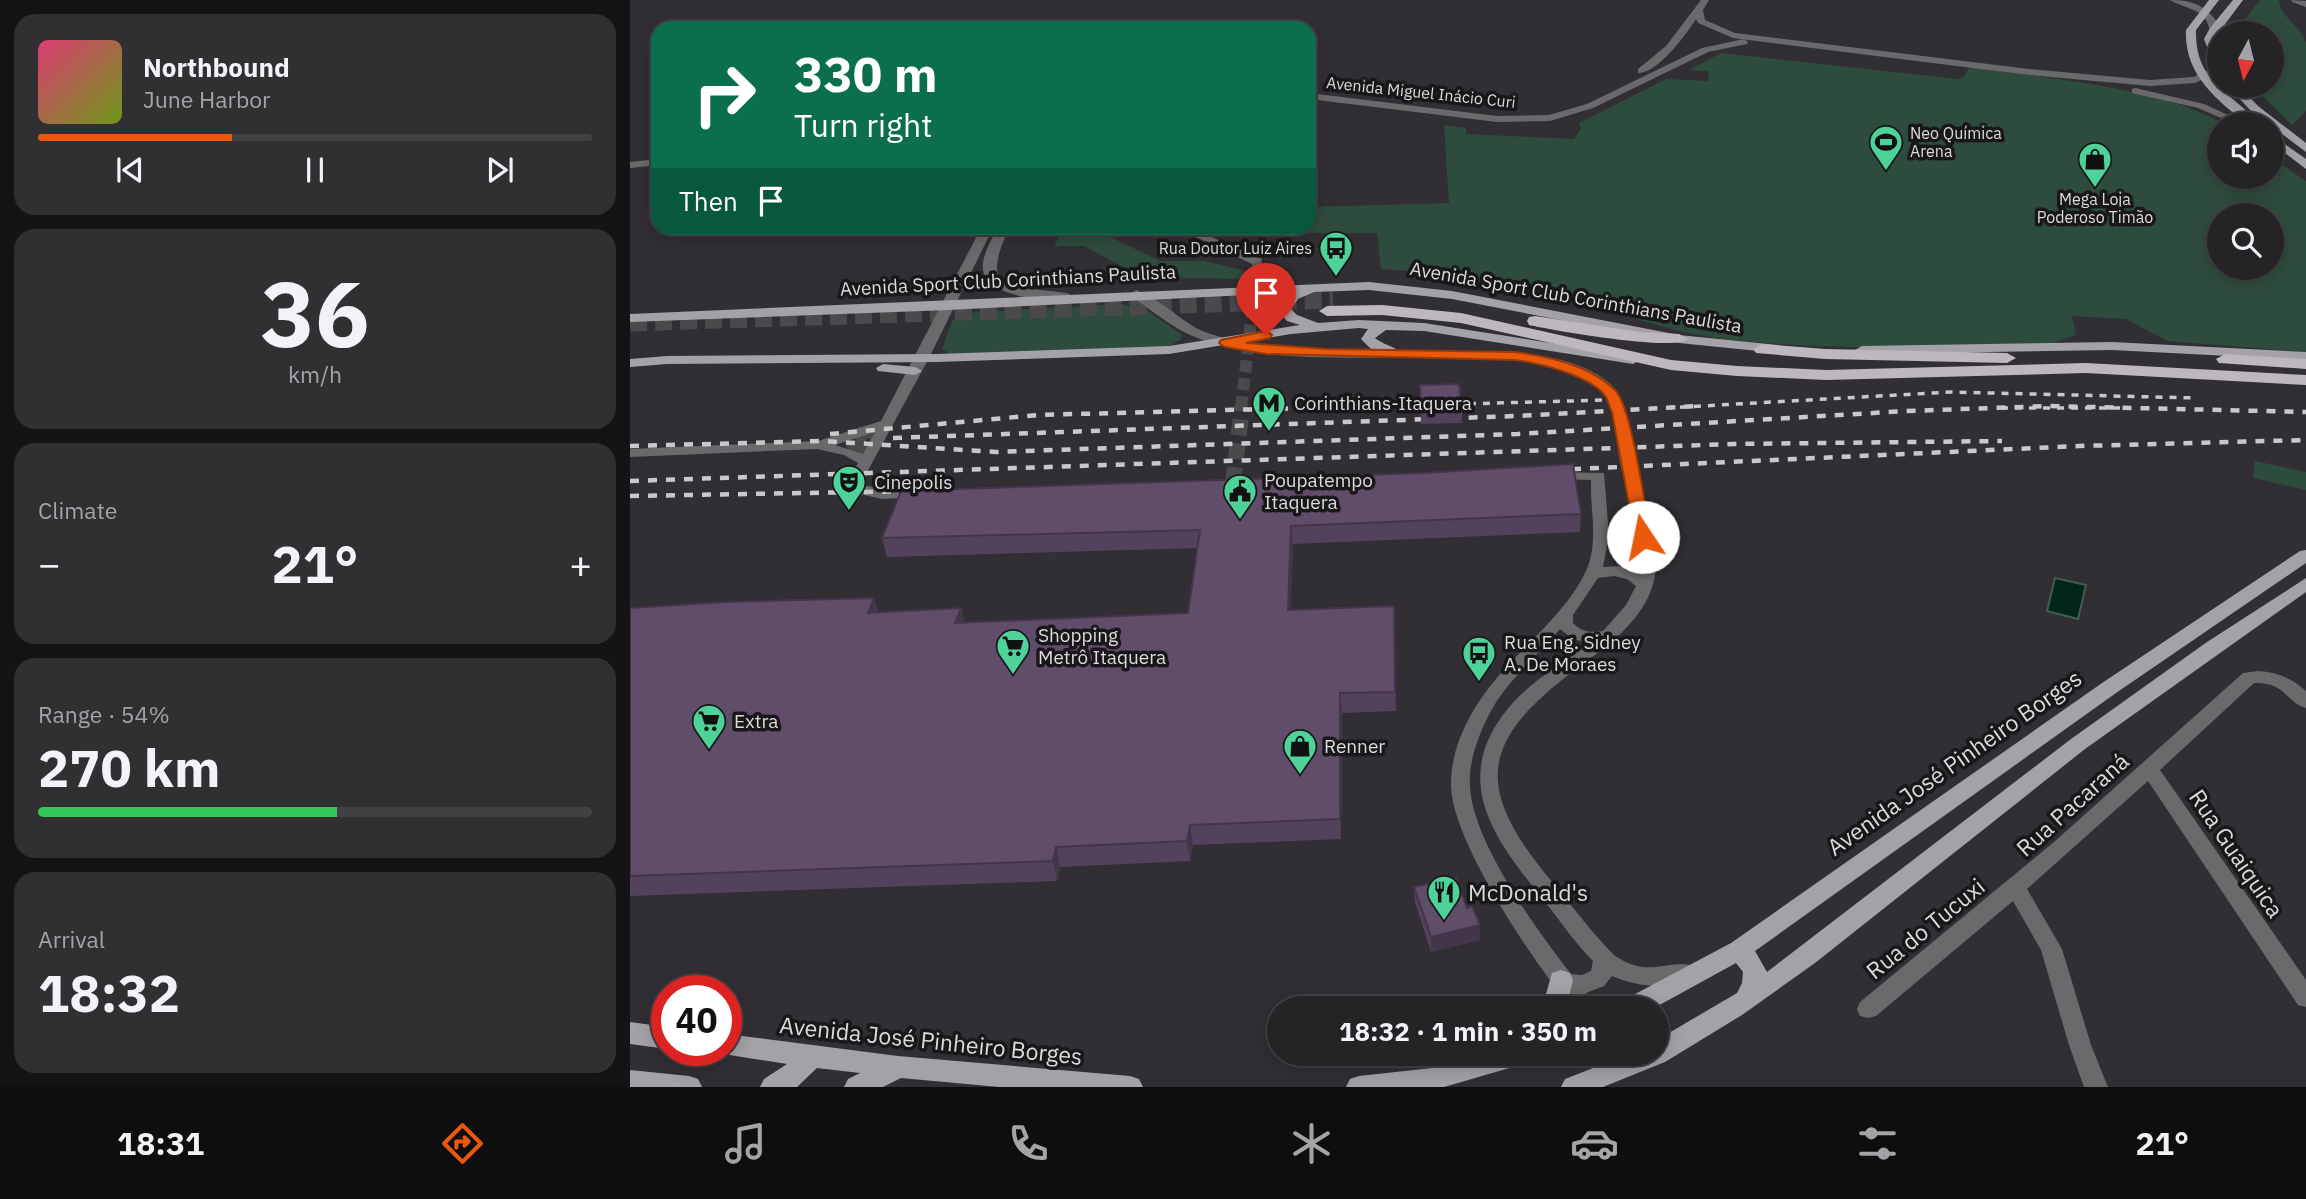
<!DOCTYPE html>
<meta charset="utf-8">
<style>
body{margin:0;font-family:"IBM Plex Sans",sans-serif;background:#312f32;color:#f1f3f6;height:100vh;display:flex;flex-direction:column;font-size:26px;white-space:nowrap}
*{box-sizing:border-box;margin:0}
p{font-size:23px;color:#a3a4a7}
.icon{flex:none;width:38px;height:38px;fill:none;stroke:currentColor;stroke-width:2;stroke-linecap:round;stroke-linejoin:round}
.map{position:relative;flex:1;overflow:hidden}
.details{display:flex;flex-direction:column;gap:14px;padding:14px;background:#141315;width:630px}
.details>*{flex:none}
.top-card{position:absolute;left:21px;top:21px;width:665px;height:214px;border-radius:21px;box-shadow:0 4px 18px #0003,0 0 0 2px #424043;background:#0b6e4f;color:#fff;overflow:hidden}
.needle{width:46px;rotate:187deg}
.buttons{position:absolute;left:1577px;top:21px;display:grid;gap:14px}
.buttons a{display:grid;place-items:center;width:77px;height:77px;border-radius:50%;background:#252326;box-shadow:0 4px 18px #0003,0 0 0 2px #424043;font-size:35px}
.speed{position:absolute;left:21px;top:975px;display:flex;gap:14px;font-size:35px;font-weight:700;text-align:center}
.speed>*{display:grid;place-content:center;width:91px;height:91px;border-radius:50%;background:#252326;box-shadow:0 4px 18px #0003,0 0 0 2px #424043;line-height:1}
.speed .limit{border:10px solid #d22;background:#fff;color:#111}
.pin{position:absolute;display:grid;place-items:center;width:60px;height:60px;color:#fff;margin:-72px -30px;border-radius:50% 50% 50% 0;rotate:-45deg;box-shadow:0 0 7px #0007}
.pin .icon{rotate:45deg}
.me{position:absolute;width:77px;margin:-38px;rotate:349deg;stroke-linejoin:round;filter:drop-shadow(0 0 5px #0008)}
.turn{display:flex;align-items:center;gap:24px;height:147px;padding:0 28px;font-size:32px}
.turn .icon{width:91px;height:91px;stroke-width:2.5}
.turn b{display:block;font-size:49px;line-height:60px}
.then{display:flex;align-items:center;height:66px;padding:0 28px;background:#0003;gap:14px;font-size:26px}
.big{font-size:52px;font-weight:800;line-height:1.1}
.details .card{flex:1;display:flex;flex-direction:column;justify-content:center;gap:10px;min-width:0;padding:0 24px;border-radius:21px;background:#312f32}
.details .dial{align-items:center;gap:0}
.dial b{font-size:91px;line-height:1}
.song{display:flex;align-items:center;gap:21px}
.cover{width:84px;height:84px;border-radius:10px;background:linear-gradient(135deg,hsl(340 70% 55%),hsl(80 70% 35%))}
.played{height:7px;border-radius:4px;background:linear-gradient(90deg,#ea580c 35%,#424043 35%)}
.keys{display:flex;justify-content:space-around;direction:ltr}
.heat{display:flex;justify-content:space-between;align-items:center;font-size:38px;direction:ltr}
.charge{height:10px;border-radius:5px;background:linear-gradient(90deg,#34c759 54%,#424043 0)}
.trip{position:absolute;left:637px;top:996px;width:402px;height:70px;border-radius:35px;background:#252326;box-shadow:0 4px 18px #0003,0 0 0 2px #424043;font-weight:800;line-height:70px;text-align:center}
.menu{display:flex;height:112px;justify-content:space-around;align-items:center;background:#0f0e0f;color:#a3a4a7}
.menu .icon{width:49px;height:49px}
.menu .current{color:#ea580c}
.menu b{font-size:32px;color:#f1f3f6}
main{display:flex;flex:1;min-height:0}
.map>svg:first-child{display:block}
.green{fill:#2e4c3d;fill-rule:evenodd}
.water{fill:#012617;stroke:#435c52;stroke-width:2}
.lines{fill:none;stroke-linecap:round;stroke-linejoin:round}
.minor-tunnel-far1{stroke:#4b494c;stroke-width:12;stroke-dasharray:12 6;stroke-linecap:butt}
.minor-tunnel{stroke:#4b494c;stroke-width:16;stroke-dasharray:16 8;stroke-linecap:butt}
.highway-tunnel{stroke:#4b494c;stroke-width:17;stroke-dasharray:17 8;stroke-linecap:butt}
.minor{fill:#6b696c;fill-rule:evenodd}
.major{fill:#a5a2a7;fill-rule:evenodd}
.highway{fill:#bcb8be;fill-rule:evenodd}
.rail-far1{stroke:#cac8cb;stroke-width:3.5;stroke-dasharray:7 7;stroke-linecap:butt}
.rail{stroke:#cac8cb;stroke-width:4.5;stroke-dasharray:9 9;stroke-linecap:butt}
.wall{fill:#53425b}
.shaded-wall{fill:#43364a}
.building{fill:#604d6a;stroke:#43364a;stroke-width:2}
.route{fill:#ea580c;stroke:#983908;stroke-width:2}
.labels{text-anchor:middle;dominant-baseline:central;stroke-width:7;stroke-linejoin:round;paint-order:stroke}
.far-street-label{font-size:16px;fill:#dcdadd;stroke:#191719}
.far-poi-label{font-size:16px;fill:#dcdadd;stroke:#191719;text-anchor:start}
.street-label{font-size:19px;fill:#dcdadd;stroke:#191719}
.poi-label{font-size:19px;fill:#dcdadd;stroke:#191719;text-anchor:start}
.near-street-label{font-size:23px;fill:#dcdadd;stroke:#191719}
.near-poi-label{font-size:23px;fill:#dcdadd;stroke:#191719;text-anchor:start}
</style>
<main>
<section class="details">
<div class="card">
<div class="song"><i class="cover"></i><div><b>Northbound</b><p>June Harbor</p></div></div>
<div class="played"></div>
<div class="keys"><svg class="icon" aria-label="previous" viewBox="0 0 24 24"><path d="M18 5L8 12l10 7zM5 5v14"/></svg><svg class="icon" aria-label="pause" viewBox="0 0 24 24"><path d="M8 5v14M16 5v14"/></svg><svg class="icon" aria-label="next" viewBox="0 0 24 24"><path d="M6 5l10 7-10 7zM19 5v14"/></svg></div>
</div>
<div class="card dial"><b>36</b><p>km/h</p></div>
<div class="card"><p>Climate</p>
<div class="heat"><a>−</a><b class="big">21°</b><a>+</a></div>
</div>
<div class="card"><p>Range · 54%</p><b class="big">270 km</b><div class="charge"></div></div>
<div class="card"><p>Arrival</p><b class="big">18:32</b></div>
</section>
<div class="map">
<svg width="1676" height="1087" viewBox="0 0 1676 1087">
<rect width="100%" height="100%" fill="#312f33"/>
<path class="green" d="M1630 0H1649C1650 17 1671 26 1676 43V111L1662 125 1622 86H1642V33H1604Z
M1091 53 1328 79 1333 78 1340 67C1417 79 1527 86 1594 124H1589V177H1642V158L1676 181V352L1537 341 1496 319 1442 316 1446 335 1423 343C1314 346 1203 352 1094 339 1025 330 960 302 893 286 847 276 799 272 751 269L747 233H593L580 228H679V207L819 203 814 125 836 128V134L944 139 951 129 949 123 1036 79 1078 81 1079 71 1059 70ZM1589 215H1642V268H1589Z
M435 228H460L459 232H470L530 261H575L615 271 614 279 512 277 454 246H424Z
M491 304 515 309 552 335 550 340 537 347 320 354 312 349 323 319 336 313Z
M1625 461 1676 472V490L1623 478Z"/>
<path class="water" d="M1425 578 1456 585 1448 619 1417 611Z"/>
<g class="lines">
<path class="minor-tunnel-far1" d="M611 408 627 270"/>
<path class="minor-tunnel" d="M219 452 231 447 237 437 227 434
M603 483 612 406"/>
<path class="highway-tunnel" d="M0 323 703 300"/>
<path class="minor" d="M1071 0H1079L1073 10 1075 20 1105 33 1399 69 1520 80 1563 77 1579 70 1589 61V70L1585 74 1565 83 1520 86 1399 75 1103 38 1068 23 1066 19C1056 35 1027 74 1008 73V69L1036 46Z
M1540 0C1562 0 1575 5 1588 23L1587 30 1580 32C1577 8 1557 10 1540 0Z
M1661 0 1676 1V7L1662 2Z
M1114 39 1118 42 1117 44 1078 52 963 108 920 121 867 122 679 99V93L867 116 919 115 957 104 1072 48Z
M1505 88 1574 104 1618 124H1605L1568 108 1502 93V89Z
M28 159V165L0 168V162Z
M351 228H363L299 358 230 485C244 488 289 488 296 494L293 497 252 499 216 491 214 488 228 463 214 455 187 449 0 457V449L188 441 251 421ZM245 432 233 454 205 445Z
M368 228H379C345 302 389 283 440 294V300C420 303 363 297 354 274 349 260 361 240 368 228Z
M547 228H561L632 259 631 273H623L622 264Z
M506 290C528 298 546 316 566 328 580 335 601 340 617 343 632 346 648 345 664 347 715 350 766 350 817 351 867 352 935 349 977 381 1003 402 1000 444 1007 474 1016 508 1033 550 1023 584 1013 621 975 648 945 670 847 743 845 790 923 883 943 907 962 933 984 955 1021 981 1038 956 1069 967L1072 973 1069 979C1040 989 1009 988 982 976L974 986 956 993 967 1008H942C906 966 822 842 821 786 820 744 845 702 872 672 900 640 948 601 960 560 967 534 960 507 961 480L926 479 921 478 919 475 921 472 974 473 979 536 973 567 991 566 1009 572C1011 534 998 499 990 462 985 440 988 408 971 391 934 352 837 359 786 358 730 357 671 360 616 351 598 348 576 342 560 335 539 325 520 309 502 297L500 294ZM984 576 997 579 1006 586 996 605 973 631C961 633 952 632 943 623V615L968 578ZM930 629 943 639 958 643C930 666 895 684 873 715 820 786 870 846 916 903 931 922 945 943 963 961L961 971 952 975 941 974C907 931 843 842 840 787 838 762 849 733 861 711 878 680 907 656 930 629Z
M1628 671C1647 672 1662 678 1676 691V708C1655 702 1656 682 1624 683L1530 770 1676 980V1007L1668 1005 1518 781 1397 889 1432 949 1461 1045 1478 1087H1454L1439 1045 1411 950 1383 901 1246 1016 1238 1018 1230 1016 1227 1009 1230 1002 1424 842 1613 673Z"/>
<path class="major" d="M1579 0H1589L1566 30C1565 84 1601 90 1629 124H1617C1586 99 1554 74 1556 30Z
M1603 0H1613L1584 39 1589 52V68L1584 65 1574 39 1580 28Z
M1598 86H1609L1628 106 1676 143V152L1620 110Z
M1642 135 1676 159V169L1642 143Z
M739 282 822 291 1049 335 1148 345 1155 349 1148 353 1049 343 822 299 739 290 684 292 668 299 661 309 667 315 688 323 729 320 794 323 1003 356 1010 360 1003 364 794 331 756 330 745 338C753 345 765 346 771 353L764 357 742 350 731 339 738 329 729 328 661 334 539 354 307 362 37 364 0 367V359L37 356 307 354 539 346 670 325 657 321 647 310 659 293 318 310 0 322V314Z
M1482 342 1676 352V360L1482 350 1232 354 1225 350 1232 346Z
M253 364 285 367 292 371 285 375 248 371 246 368Z
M1676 550V563L1486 693 1125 951 1137 972 1441 739 1577 642 1676 578V592L1455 749 1185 963 1112 1015 1035 1062 973 1087H931L935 1079 999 1054H1027V1040L1107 993 1112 983 1113 972 1106 963 1024 1008H989L992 1001 1101 943 1472 683 1670 551Z
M931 970 940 973 943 980 936 1008H912L922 973Z
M0 1022 37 1027V1049L0 1044Z
M96 1034 268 1056 500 1076 509 1079 513 1087H369L271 1078 253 1087H214L218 1079 230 1073 187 1068 167 1087H130L134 1079 157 1064 87 1053 86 1050H96Z
M853 1054H904L900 1062 814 1087H716L720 1079 729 1076 802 1068Z
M0 1070 59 1076 68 1079 72 1087H0Z"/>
<path class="highway" d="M752 305 831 313 1041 360 1107 366 1196 370 1456 363 1676 375V385L1456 373 1196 380 1107 376 1041 370 831 323 752 315 697 316 689 311 697 306Z
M905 316 1009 332 1049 334 1058 339C1046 352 921 330 899 325L897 321 899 317Z
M1132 344 1195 349 1377 353 1386 358 1377 363 1195 359 1126 353 1123 349Z
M1595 354 1676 359V369L1589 363 1586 359Z"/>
<path class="rail-far1" d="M685 408 976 400
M1036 408 1321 392 1567 398
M1371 408H1492"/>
<path class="rail" d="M200 434 408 415 751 406
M263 438 886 416 1068 406
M0 446 193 441 366 452 888 434 1277 411 1419 406 1676 412
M924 470 1449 446 1676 440
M0 481 1104 444 1372 441
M0 496 291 491"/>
</g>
<path class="wall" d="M790 385 832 410V423L791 424Z
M951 514 950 532 663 544 660 610 764 606 766 711 712 713 711 839 563 845 560 861 430 867 427 881 0 896V608L244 598 248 612 331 608 335 623 558 613 568 548 257 557 252 538Z
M784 887 850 940 801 952 785 902Z"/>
<path class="shaded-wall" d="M661 526 663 544 660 629 658 610Z
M244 598 249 617 238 613Z
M331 608 336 627 325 623Z
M710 693 712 713 711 839 710 819Z
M560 825 563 845 560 861 557 841Z
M426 847 430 867 427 881 423 861Z
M850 925V940L801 952V937Z"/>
<path class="building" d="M829 384 832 410 791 411 790 385Z
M943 464 951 514 661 526 658 610 764 606 765 692 710 693V819L560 825 557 841 426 847 423 861 0 876V608L95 602 244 598 238 613 331 608 325 623 558 613 570 530 252 538 271 491 793 473Z
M826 878 837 908 842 906 850 925 801 937 784 887Z"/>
<path class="route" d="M636 331 642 335 640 338 616 343 697 349 885 352C917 356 961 366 985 390 1002 407 1015 508 1021 537L1013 542 1005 537 982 412C980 408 978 401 976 397 962 376 909 363 885 360L636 354 595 347 589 343 591 340Z"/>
<defs>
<symbol id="stadium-pin" viewBox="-11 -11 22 30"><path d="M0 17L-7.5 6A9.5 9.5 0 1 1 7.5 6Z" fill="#4dd39a" stroke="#191719"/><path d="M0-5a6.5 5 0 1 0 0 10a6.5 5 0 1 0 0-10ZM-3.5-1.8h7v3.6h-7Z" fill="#111"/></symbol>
<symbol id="shop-pin" viewBox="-11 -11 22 30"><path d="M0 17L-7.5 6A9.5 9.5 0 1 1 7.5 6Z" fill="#4dd39a" stroke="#191719"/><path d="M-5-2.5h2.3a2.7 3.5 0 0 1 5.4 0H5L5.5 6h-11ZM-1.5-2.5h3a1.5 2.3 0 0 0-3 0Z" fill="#111"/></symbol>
<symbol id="bus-pin" viewBox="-11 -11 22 30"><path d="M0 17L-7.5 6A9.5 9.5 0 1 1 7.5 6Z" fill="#4dd39a" stroke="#191719"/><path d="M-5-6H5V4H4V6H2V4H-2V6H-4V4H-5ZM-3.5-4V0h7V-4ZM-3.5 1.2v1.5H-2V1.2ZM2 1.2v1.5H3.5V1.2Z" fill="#111"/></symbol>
<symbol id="metro-pin" viewBox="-11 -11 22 30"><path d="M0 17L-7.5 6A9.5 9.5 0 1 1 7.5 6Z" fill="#4dd39a" stroke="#191719"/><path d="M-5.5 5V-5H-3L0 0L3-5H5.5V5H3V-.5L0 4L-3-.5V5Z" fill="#111"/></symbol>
<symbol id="theatre-pin" viewBox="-11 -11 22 30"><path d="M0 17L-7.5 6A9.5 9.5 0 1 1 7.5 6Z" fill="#4dd39a" stroke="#191719"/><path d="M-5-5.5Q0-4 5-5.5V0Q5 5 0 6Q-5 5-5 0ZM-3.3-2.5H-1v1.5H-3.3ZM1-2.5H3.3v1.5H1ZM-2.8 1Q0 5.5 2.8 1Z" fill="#111"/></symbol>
<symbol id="civic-pin" viewBox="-11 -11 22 30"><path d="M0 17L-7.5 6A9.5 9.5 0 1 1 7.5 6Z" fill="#4dd39a" stroke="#191719"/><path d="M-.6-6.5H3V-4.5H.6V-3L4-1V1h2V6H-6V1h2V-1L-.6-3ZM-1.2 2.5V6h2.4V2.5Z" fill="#111"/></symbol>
<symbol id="supermarket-pin" viewBox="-11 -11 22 30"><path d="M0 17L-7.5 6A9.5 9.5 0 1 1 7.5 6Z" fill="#4dd39a" stroke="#191719"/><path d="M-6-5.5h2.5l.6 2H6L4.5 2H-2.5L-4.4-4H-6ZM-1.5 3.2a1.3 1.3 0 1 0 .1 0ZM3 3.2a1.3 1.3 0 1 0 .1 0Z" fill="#111"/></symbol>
<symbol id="restaurant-pin" viewBox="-11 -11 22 30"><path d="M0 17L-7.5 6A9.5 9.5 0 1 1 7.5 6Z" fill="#4dd39a" stroke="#191719"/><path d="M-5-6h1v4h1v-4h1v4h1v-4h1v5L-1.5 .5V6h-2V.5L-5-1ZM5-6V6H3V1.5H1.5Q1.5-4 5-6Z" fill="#111"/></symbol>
</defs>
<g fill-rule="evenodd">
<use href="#stadium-pin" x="1237" y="123" width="38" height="52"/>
<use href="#shop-pin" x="1446" y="140" width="38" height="52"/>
<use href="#bus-pin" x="687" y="229" width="38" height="52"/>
<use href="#metro-pin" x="620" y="384" width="38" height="52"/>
<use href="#theatre-pin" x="200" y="463" width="38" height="52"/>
<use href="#civic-pin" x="591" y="472" width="38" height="52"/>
<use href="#supermarket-pin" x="364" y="627" width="38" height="52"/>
<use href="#bus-pin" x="830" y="634" width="38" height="52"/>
<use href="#supermarket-pin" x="60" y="702" width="38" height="52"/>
<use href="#shop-pin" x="651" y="727" width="38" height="52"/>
<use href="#restaurant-pin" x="795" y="873" width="38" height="52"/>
</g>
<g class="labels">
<g class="far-street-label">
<text transform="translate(791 92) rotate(6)">Avenida Miguel Inácio Curi</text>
</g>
<g class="far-poi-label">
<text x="1280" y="133">Neo Química<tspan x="1280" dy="18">Arena</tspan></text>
<text x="1465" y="199" text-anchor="middle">Mega Loja<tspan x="1465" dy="18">Poderoso Timão</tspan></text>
<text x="682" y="248" text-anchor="end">Rua Doutor Luiz Aires</text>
</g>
<g class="street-label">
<text transform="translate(378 280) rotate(-3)">Avenida Sport Club Corinthians Paulista</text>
<text transform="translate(946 297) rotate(10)">Avenida Sport Club Corinthians Paulista</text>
</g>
<g class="poi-label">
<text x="664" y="403">Corinthians-Itaquera</text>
<text x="634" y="480">Poupatempo<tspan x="634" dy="22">Itaquera</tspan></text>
<text x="244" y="482">Cinepolis</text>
<text x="408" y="635">Shopping<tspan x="408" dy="22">Metrô Itaquera</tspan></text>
<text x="874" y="642">Rua Eng. Sidney<tspan x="874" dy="22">A. De Moraes</tspan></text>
<text x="104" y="721">Extra</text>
<text x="694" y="746">Renner</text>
</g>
<g class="near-street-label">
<text transform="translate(1324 762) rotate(-35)">Avenida José Pinheiro Borges</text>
<text transform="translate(1442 804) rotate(-42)">Rua Pacaraná</text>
<text transform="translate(1607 853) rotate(56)">Rua Guaiquica</text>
<text transform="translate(1295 928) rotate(-39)">Rua do Tucuxi</text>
<text transform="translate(301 1040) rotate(6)">Avenida José Pinheiro Borges</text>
</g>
<g class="near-poi-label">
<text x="838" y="892">McDonald's</text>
</g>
</g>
</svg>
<div class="buttons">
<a><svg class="needle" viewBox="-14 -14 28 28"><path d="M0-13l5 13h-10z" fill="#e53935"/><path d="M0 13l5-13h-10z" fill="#a3a4a7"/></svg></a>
<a><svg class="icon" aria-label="sound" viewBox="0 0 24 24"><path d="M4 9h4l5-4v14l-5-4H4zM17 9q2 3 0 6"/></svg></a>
<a><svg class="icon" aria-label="search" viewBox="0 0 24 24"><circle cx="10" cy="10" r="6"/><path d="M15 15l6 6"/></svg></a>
</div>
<div class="speed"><div class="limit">40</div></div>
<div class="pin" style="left:636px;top:335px;background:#d93025"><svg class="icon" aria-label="arrive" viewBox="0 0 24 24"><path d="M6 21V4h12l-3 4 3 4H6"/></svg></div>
<svg class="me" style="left:1013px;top:537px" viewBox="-20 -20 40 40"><circle r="19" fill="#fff"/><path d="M0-13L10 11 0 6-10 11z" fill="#ea580c"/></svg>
<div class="trip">18:32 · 1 min · 350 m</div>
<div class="top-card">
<div class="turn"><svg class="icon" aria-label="right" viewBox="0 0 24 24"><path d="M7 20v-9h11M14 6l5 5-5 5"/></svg><div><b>330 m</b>Turn right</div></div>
<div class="then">Then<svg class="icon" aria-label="arrive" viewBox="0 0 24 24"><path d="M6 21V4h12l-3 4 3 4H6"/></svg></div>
</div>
</div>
</main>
<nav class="menu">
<b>18:31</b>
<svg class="icon current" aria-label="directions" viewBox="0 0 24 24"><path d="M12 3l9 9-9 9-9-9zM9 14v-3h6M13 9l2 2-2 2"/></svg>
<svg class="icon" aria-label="music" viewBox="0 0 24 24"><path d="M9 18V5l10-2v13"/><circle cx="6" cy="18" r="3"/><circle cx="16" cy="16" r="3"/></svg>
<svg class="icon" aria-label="phone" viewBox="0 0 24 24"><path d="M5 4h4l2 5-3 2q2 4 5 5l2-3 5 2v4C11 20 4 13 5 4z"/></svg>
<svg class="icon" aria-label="climate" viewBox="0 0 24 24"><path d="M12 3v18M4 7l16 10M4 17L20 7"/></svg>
<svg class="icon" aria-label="car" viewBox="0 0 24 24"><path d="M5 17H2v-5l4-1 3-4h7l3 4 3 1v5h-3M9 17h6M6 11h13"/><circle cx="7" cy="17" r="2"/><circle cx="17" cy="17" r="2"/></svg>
<svg class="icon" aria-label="filters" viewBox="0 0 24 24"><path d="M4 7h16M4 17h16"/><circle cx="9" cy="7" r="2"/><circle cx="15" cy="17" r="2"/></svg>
<b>21°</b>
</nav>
